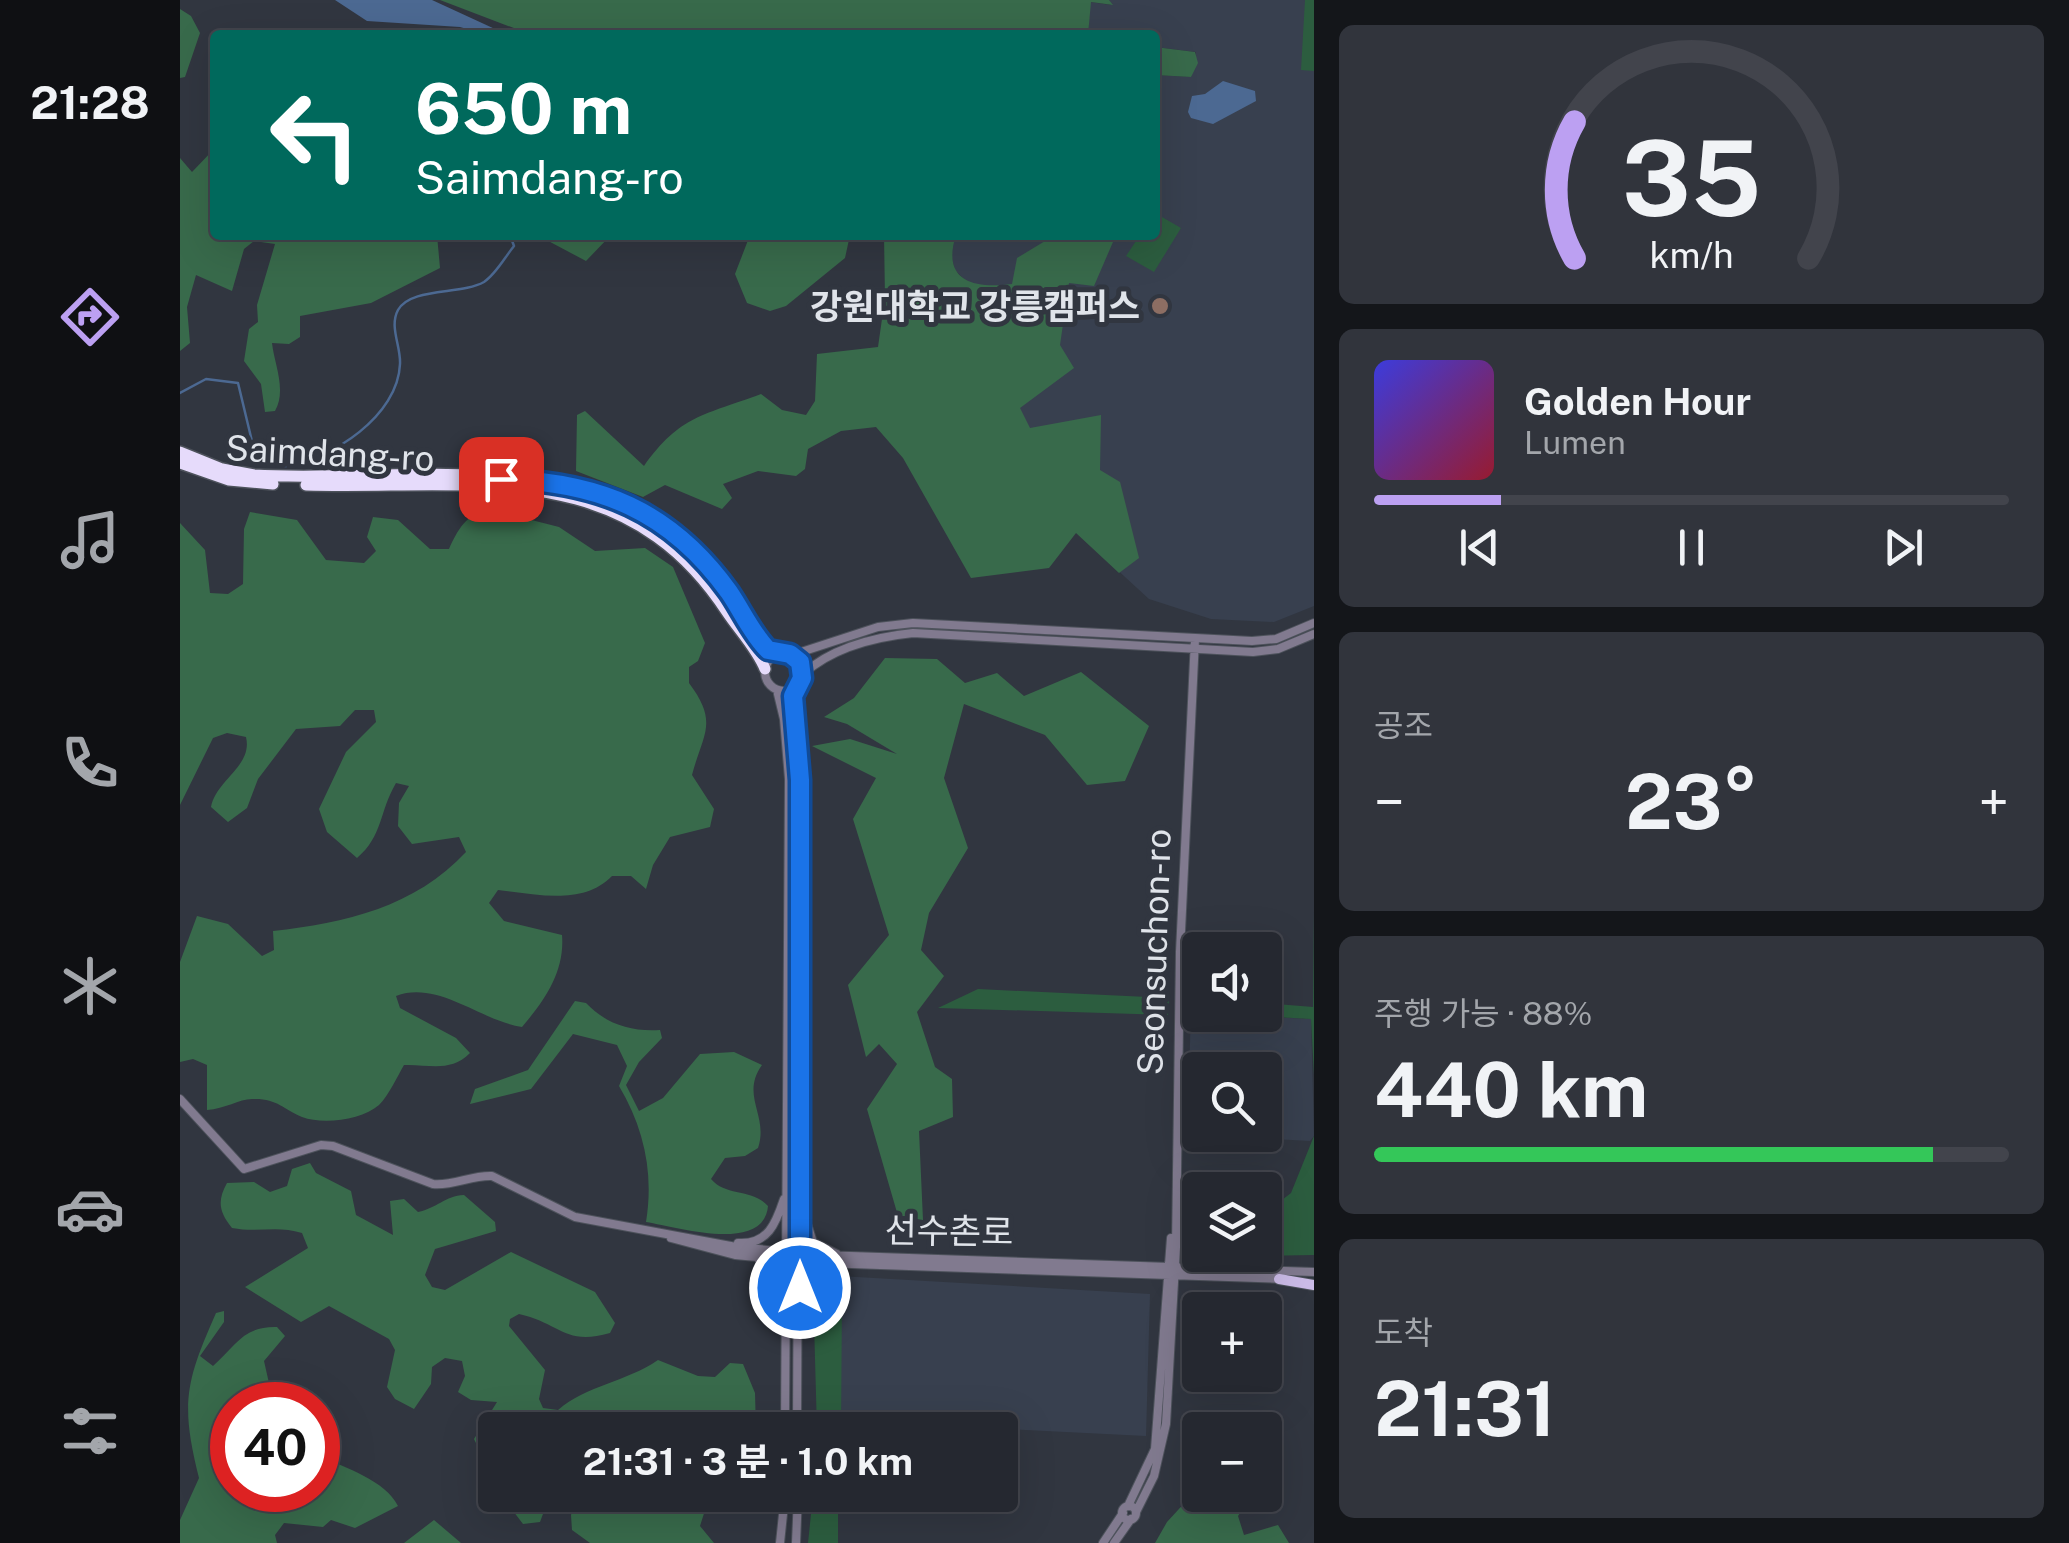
<!DOCTYPE html>
<html lang="ko">
<meta charset="utf-8">
<style>
body{margin:0;font-family:"Public Sans","Noto Sans KR",sans-serif;background:#31343c;color:#f1f3f6;height:100vh;display:flex;flex-direction:column;font-size:38px;white-space:nowrap}
*{box-sizing:border-box;margin:0}
p{font-size:32px;color:#a3a6ab}
.icon{flex:none;width:55px;height:55px;fill:none;stroke:currentColor;stroke-width:2;stroke-linecap:round;stroke-linejoin:round}
.map{position:relative;flex:1;overflow:hidden}
.sheet{display:flex;flex-direction:column;gap:25px;padding:25px;background:#14161a;width:755px}
.sheet>*{flex:none}
.top-card{position:absolute;left:30px;top:30px;width:950px;height:210px;border-radius:10px;box-shadow:0 10px 40px #0002,0 0 0 2px #42444c;background:#00695c;color:#fff;overflow:hidden}
.controls{position:absolute;left:1002px;top:932px;display:grid;gap:20px}
.controls a{display:grid;place-items:center;width:100px;height:100px;border-radius:10px;background:#252830;box-shadow:0 10px 40px #0002,0 0 0 2px #42444c;font-size:50px}
.speed{position:absolute;left:30px;top:1382px;display:flex;gap:20px;font-size:50px;font-weight:700;text-align:center}
.speed>*{display:grid;place-content:center;width:130px;height:130px;border-radius:50%;background:#252830;box-shadow:0 10px 40px #0002,0 0 0 2px #42444c;line-height:1}
.speed .limit{border:15px solid #d22;background:#fff;color:#111}
.pin{position:absolute;display:grid;place-items:center;width:85px;height:85px;color:#fff;margin:-42px;border-radius:20px;box-shadow:0 5px 15px #0006}
.me{position:absolute;width:110px;margin:-55px;rotate:0deg;stroke-linejoin:round;filter:drop-shadow(0 0 8px #0008)}
.turn{display:flex;align-items:center;gap:35px;height:210px;padding:0 40px;font-size:45px}
.turn .icon{width:130px;height:130px;stroke-width:2.5}
.turn b{display:block;font-size:70px;line-height:85px}
.big{font-size:75px;font-weight:700;line-height:1.1}
.sheet .card{flex:1;display:flex;flex-direction:column;justify-content:center;gap:15px;min-width:0;padding:0 35px;border-radius:15px;background:#31343c}
.sheet .dial{align-items:center;gap:0}
.dial svg{height:260px;overflow:visible;fill:none;stroke:#42444c;stroke-width:7;stroke-linecap:round;text-anchor:middle}
.dial text{fill:#f1f3f6;stroke:none}
.song{display:flex;align-items:center;gap:30px}
.cover{width:120px;height:120px;border-radius:15px;background:linear-gradient(135deg,hsl(240 70% 55%),hsl(350 70% 35%))}
.played{height:10px;border-radius:5px;background:linear-gradient(90deg,#bca0f2 20%,#42444c 20%)}
.keys{display:flex;justify-content:space-around;direction:ltr}
.heat{display:flex;justify-content:space-between;align-items:center;font-size:55px;direction:ltr}
.charge{height:15px;border-radius:8px;background:linear-gradient(90deg,#34c759 88%,#42444c 0)}
.trip{position:absolute;left:298px;top:1412px;width:540px;height:100px;border-radius:10px;background:#252830;box-shadow:0 10px 40px #0002,0 0 0 2px #42444c;font-weight:700;line-height:100px;text-align:center}
main{display:flex;flex:1;min-height:0}
.dock{display:flex;flex-direction:column;width:180px;justify-content:space-around;align-items:center;background:#0f1013;color:#a3a6ab}
.dock .icon{width:70px;height:70px}
.dock .on{color:#bca0f2}
.dock b{font-size:45px;color:#f1f3f6}
.map>svg:first-child{display:block}
.built{fill:#38404f}
.green{fill:#2c5d3f}
.forest{fill:#386a4b}
.water{fill:#4c6992}
.lines{fill:none;stroke-linecap:round;stroke-linejoin:round}
.stream{stroke:#4c6992;stroke-width:2.5}
.minor-casing{stroke:#4d525b;stroke-width:10}
.major-casing{stroke:#4d525b;stroke-width:12}
.highway-casing{stroke:#4d525b;stroke-width:14}
.minor{stroke:#817a8f;stroke-width:8}
.major{stroke:#ccbce8;stroke-width:10}
.highway{stroke:#e6dbfb;stroke-width:11}
.route-casing{stroke:#114b97;stroke-width:25}
.route{stroke:#1a73e8;stroke-width:18}
.education-dot{fill:#8d6e63;stroke:#313640;stroke-width:4}
.labels{text-anchor:middle;dominant-baseline:central;stroke-width:10;stroke-linejoin:round;paint-order:stroke}
.poi-label{font-size:35px;font-weight:bold;fill:#e0e4ea;stroke:#313640;text-anchor:end}
.street-label{font-size:35px;fill:#e0e4ea;stroke:#313640}
</style>
<main>
<nav class="dock">
<b>21:28</b>
<svg class="icon on" aria-label="directions" viewBox="0 0 24 24"><path d="M12 3l9 9-9 9-9-9zM9 14v-3h6M13 9l2 2-2 2"/></svg>
<svg class="icon" aria-label="music" viewBox="0 0 24 24"><path d="M9 18V5l10-2v13"/><circle cx="6" cy="18" r="3"/><circle cx="16" cy="16" r="3"/></svg>
<svg class="icon" aria-label="phone" viewBox="0 0 24 24"><path d="M5 4h4l2 5-3 2q2 4 5 5l2-3 5 2v4C11 20 4 13 5 4z"/></svg>
<svg class="icon" aria-label="climate" viewBox="0 0 24 24"><path d="M12 3v18M4 7l16 10M4 17L20 7"/></svg>
<svg class="icon" aria-label="car" viewBox="0 0 24 24"><path d="M5 17H2v-5l4-1 3-4h7l3 4 3 1v5h-3M9 17h6M6 11h13"/><circle cx="7" cy="17" r="2"/><circle cx="17" cy="17" r="2"/></svg>
<svg class="icon" aria-label="filters" viewBox="0 0 24 24"><path d="M4 7h16M4 17h16"/><circle cx="9" cy="7" r="2"/><circle cx="15" cy="17" r="2"/></svg>
</nav>
<div class="map">
<svg width="1134" height="1543" viewBox="0 0 1134 1543">
<rect width="100%" height="100%" fill="#313640"/>
<path class="built" d="M929 0H1134V606L1094 622 1031 619 969 599 896 532 857 489 812 287 789 284 775 270 770 252 776 235H975V75L1011 77 1016 52 975 47V35H908L910 2 931 5Z
M1011 1013 1131 1019 1134 1136 1130 1141 1028 1135H1085V1070H1020V1135L1007 1134Z
M659 1276 970 1294 966 1436 661 1421Z"/>
<path class="green" d="M1125 0H1134V71L1121 70Z
M975 213 1001 228 974 272 946 256 960 235H975Z
M1134 912V1075L1131 1019 1057 1015H1085V1003L1133 1007Z
M798 989 989 998 988 1015 758 1008Z
M1134 1136V1255L1009 1257 1004 1213 1020 1214V1255H1085V1213L1111 1193Z
M659 1276 666 1290 662 1297 661 1430H637L633 1287 645 1277Z
M633 1495H658V1543H628Z"/>
<path class="forest" d="M260 0H929L933 5 911 2 908 35H352Z
M0 9 11 16 20 33 5 77 0 78Z
M975 47 1015 52 1018 63 1011 77 975 75Z
M35 148V235H257L260 268 191 303 120 316V337L109 344 92 343C94 363 107 390 95 411L85 412 81 384 64 361 69 329 78 322 77 305 95 244 74 241 64 249 52 291 16 275 7 307 10 343 0 351V158L12 172Z
M357 235H431L406 261Z
M570 235H670L665 258 606 306 590 311 567 303 555 274Z
M704 235H776C761 281 794 289 832 284L837 258 875 235H936L914 286 889 283 880 345 894 368 840 408 850 428 921 415 920 470 940 482 959 558 939 573 896 533 869 568 791 578 723 458 696 427 661 431 628 449 625 469 616 476 578 471 543 484 552 498 542 509 485 485 463 497 396 471 397 415 405 411 464 466C500 415 525 415 581 394L602 410 626 415 635 401 637 354 698 347 705 298Z
M308 509 379 527 415 551 465 548 493 567 525 643 518 661 509 667V683C539 723 523 733 512 775L534 809 530 827 490 837 473 865 466 889 451 876H432C403 906 357 894 318 890L309 903 324 921 382 935C385 971 365 1000 342 1027 301 1021 258 980 216 996L220 1008 276 1038 290 1053C270 1073 249 1064 224 1065 217 1077 209 1095 199 1105 182 1120 143 1125 122 1117 103 1109 97 1098 72 1099 59 1099 45 1109 27 1110V1065L13 1059 0 1062V962L17 916 48 924 82 956 94 950 93 931C165 923 235 907 286 852L279 837 232 844 218 826 219 803 229 786 216 783C199 812 203 836 177 858L147 832 139 809 166 752 196 722 194 710H175L160 726 116 729 78 779 67 808 48 822 31 807C36 780 73 766 66 737L47 733 33 738 0 805V523L25 550 30 593 48 594 63 584 64 529 70 512 117 520 146 560 184 563 196 551 187 537 193 517 218 520 250 549H269C278 529 286 515 308 509Z
M705 658 757 659 785 683 817 673 844 696 901 672 969 726 945 781 907 785 865 735 784 704 764 778 788 848 749 913 741 950 764 976 737 1012 755 1067 772 1079 773 1117 739 1131 743 1220 718 1216 687 1109 717 1064 699 1044 686 1057 668 985 709 935 673 819 696 778 632 746 670 739 717 754 667 724 644 717 674 698Z
M395 1001 406 1003C426 1024 451 1032 480 1030L482 1038 459 1062 446 1085 459 1111 483 1098 520 1054 554 1052 582 1065C560 1096 589 1115 578 1148L565 1156 545 1158 531 1179C546 1197 572 1188 588 1206 584 1254 497 1227 466 1222 474 1173 464 1128 439 1086L447 1066 437 1045 393 1034 351 1089 290 1104 295 1089 348 1070Z
M130 1163 136 1173 171 1191 176 1215 213 1235 210 1201 224 1199 238 1212C257 1208 265 1196 284 1195L315 1222 316 1231 255 1249 245 1275 252 1287 265 1290 331 1252 415 1292 435 1323 430 1333C384 1346 380 1323 339 1314L330 1319 329 1326 365 1370 359 1399 363 1408 378 1410C407 1385 446 1382 478 1360L518 1376 535 1377 550 1363 563 1364 575 1393 576 1430C562 1430 538 1435 526 1430 498 1419 478 1410 451 1430H315V1482L294 1439 317 1402 291 1400 278 1392 285 1376 282 1361 265 1358 252 1367 251 1384 234 1409 215 1399 207 1387 215 1350 209 1339 149 1306 121 1322 65 1287 128 1248 122 1233C97 1225 78 1233 52 1228 39 1212 37 1201 47 1183L74 1182 90 1192 107 1186 112 1169Z
M44 1311V1322L20 1356 33 1366C56 1346 63 1326 97 1327L105 1336 84 1361 91 1392 101 1405H52V1490H138V1425L140 1457C165 1467 206 1481 218 1506L175 1528 151 1520 143 1527 104 1523 95 1535 97 1543H0V1520L19 1478C0 1403 6 1381 36 1313Z
M1020 1468V1495H1072L1058 1516 1064 1535 1098 1525 1109 1543H975L987 1522 1009 1498Z
M321 1495H370L360 1522 343 1524Z
M398 1495H520L527 1504 520 1526 534 1543H410L392 1530 391 1515Z
M254 1520 281 1543H224Z"/>
<path class="water" d="M155 0H252L328 35H308L280 27 187 21Z
M1043 81 1075 91 1076 101 1033 124 1011 118 1008 112 1012 96 1025 94Z"/>
<g class="lines">
<path class="stream" d="M0 393 26 379 58 383 76 458C85 461 97 467 106 466 152 459 218 416 220 364 221 346 209 327 218 310 231 287 281 295 304 282 316 274 325 257 334 246L330 235"/>
<defs>
<path id="minor" d="M585 672a19 19 0 1 1 38 0a19 19 0 1 1-38 0Z
M612 655 698 627 733 623 1072 641 1096 639 1134 623
M623 674C652 648 694 637 733 633L1073 652 1098 649 1134 634
M615 687 620 780 617 1430
M597 690 604 719 609 779 605 1430
M0 1099 64 1169 141 1145 153 1146 253 1184C274 1186 291 1175 312 1176L395 1217 556 1247 641 1255 1134 1272
M624 1215 633 1242 657 1254
M491 1238 555 1255 643 1263 1104 1279
M558 1243C588 1245 596 1223 604 1199
M579 1260 594 1271 600 1292
M623 1296 635 1271 651 1267
M948 1506 975 1449 991 1238
M942 1513a7 7 0 1 1 14 0a7 7 0 1 1-14 0Z
M956 1512 974 1476 986 1424 996 1247 1000 952 1015 639
M600 1543 605 1495
M616 1543 618 1495
M923 1543 943 1513
M934 1543 951 1519"/>
<path id="major" d="M1099 1279 1134 1285"/>
<path id="highway" d="M0 452 42 469 74 475C197 483 386 449 486 528 508 545 528 565 545 587 561 608 572 643 595 654
M0 463 49 480 93 484
M126 485C289 490 444 454 547 612 559 630 577 649 585 669"/>
</defs>
<use href="#minor" class="minor-casing"/>
<use href="#major" class="major-casing"/>
<use href="#highway" class="highway-casing"/>
<use href="#minor" class="minor"/>
<use href="#major" class="major"/>
<use href="#highway" class="highway"/>
</g>
<g class="lines">
<defs>
<path id="route" d="M321 479C419 482 490 510 549 592 562 611 572 634 588 650L610 654 620 662 622 678 613 696 620 780V1288"/>
</defs>
<use href="#route" class="route-casing"/>
<use href="#route" class="route"/>
</g>
<circle class="education-dot" cx="980" cy="306" r="10"/>
<g class="labels">
<g class="poi-label">
<text x="960" y="306">강원대학교 강릉캠퍼스</text>
</g>
<g class="street-label">
<text transform="translate(150 453) rotate(3)">Saimdang-ro</text>
<text transform="translate(974 952) rotate(-88)">Seonsuchon-ro</text>
<text transform="translate(769 1231) rotate(1)">선수촌로</text>
</g>
</g>
</svg>
<div class="controls">
<a><svg class="icon" aria-label="sound" viewBox="0 0 24 24"><path d="M4 9h4l5-4v14l-5-4H4zM17 9q2 3 0 6"/></svg></a>
<a><svg class="icon" aria-label="search" viewBox="0 0 24 24"><circle cx="10" cy="10" r="6"/><path d="M15 15l6 6"/></svg></a>
<a><svg class="icon" aria-label="layers" viewBox="0 0 24 24"><path d="M12 4l9 5-9 5-9-5zM3 14l9 5 9-5"/></svg></a>
<a>+</a>
<a>−</a>
</div>
<div class="speed"><div class="limit">40</div></div>
<div class="pin" style="left:321px;top:479px;background:#d93025"><svg class="icon" aria-label="arrive" viewBox="0 0 24 24"><path d="M6 21V4h12l-3 4 3 4H6"/></svg></div>
<svg class="me" style="left:620px;top:1288px" viewBox="-20 -20 40 40"><circle r="17" fill="#1a73e8" stroke="#fff" stroke-width="3"/><path d="M0-11L8 9 0 5-8 9z" fill="#fff"/></svg>
<div class="trip">21:31 · 3 분 · 1.0 km</div>
<div class="top-card">
<div class="turn"><svg class="icon" aria-label="left" viewBox="0 0 24 24"><path d="M17 20v-9H6M10 6l-5 5 5 5"/></svg><div><b>650 m</b>Saimdang-ro</div></div>
</div>
</div>
<section class="sheet">
<div class="card dial"><svg viewBox="0 0 100 80">
<path d="M14 69A42 42 0 1 1 86 69"/>
<path d="M14 69A42 42 0 0 1 14 27" stroke="#bca0f2"/>
<text x="50" y="56" font-size="32" font-weight="700">35</text>
<text x="50" y="72" font-size="11">km/h</text>
</svg></div>
<div class="card">
<div class="song"><i class="cover"></i><div><b>Golden Hour</b><p>Lumen</p></div></div>
<div class="played"></div>
<div class="keys"><svg class="icon" aria-label="previous" viewBox="0 0 24 24"><path d="M18 5L8 12l10 7zM5 5v14"/></svg><svg class="icon" aria-label="pause" viewBox="0 0 24 24"><path d="M8 5v14M16 5v14"/></svg><svg class="icon" aria-label="next" viewBox="0 0 24 24"><path d="M6 5l10 7-10 7zM19 5v14"/></svg></div>
</div>
<div class="card"><p>공조</p>
<div class="heat"><a>−</a><b class="big">23°</b><a>+</a></div>
</div>
<div class="card"><p>주행 가능 · 88%</p><b class="big">440 km</b><div class="charge"></div></div>
<div class="card"><p>도착</p><b class="big">21:31</b></div>
</section>
</main>
